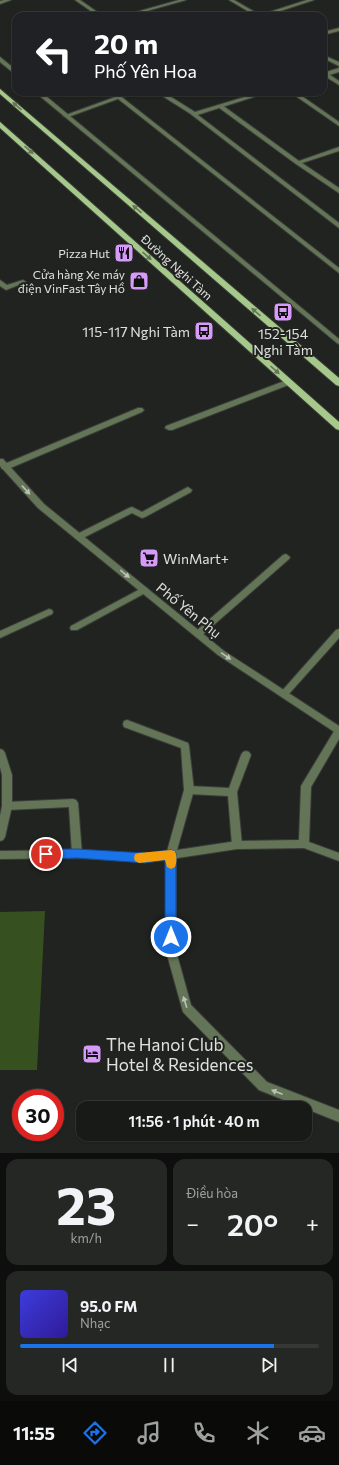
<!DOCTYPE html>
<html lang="vi">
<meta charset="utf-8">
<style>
body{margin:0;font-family:Commissioner,sans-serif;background:#252724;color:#f1f3f6;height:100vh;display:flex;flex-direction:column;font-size:15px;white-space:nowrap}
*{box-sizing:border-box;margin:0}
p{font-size:13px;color:#9fa1a1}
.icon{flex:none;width:22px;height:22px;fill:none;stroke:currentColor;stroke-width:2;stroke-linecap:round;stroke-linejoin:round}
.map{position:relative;height:1153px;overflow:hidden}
.details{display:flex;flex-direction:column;gap:6px;padding:6px;background:#0d0e0d;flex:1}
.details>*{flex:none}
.guide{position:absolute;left:12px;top:12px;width:315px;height:84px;border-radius:12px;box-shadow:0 1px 3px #0004,0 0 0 1px #363836;background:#202124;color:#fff;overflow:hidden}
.speed{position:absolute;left:12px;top:1089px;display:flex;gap:8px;font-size:20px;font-weight:700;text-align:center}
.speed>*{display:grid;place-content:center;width:52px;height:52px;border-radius:50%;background:#181a17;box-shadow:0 1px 3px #0004,0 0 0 1px #363836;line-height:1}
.speed .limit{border:6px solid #d22;background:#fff;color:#111}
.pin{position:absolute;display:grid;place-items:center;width:34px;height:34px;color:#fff;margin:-17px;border:2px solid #fff;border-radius:50%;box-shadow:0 1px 4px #0007}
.me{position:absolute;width:44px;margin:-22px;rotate:0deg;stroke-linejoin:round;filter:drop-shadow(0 0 3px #0008)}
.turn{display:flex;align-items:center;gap:14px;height:84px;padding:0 16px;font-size:18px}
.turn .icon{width:52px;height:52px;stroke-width:2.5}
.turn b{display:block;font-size:28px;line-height:34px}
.big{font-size:30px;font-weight:600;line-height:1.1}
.details .card{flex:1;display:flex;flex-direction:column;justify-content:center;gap:6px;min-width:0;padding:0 14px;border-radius:12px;background:#252724}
.details .dial{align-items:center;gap:0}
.dial b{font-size:52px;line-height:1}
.song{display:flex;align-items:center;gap:12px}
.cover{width:48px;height:48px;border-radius:6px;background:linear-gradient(135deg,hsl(240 70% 55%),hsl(250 70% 35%))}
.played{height:4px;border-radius:2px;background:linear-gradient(90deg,#1a73e8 85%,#363836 85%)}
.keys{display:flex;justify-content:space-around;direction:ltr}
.heat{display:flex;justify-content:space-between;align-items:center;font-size:22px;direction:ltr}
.details .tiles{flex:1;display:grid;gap:6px;grid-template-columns:1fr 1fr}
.card:last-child{grid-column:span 2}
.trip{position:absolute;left:76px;top:1101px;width:236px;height:40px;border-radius:12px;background:#181a17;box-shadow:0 1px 3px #0004,0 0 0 1px #363836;font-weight:600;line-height:40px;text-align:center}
.tab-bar{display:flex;height:64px;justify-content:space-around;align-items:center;background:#0a0a09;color:#9fa1a1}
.tab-bar .icon{width:28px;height:28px}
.tab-bar .selected{color:#1a73e8}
.tab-bar b{font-size:18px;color:#f1f3f6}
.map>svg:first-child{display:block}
.green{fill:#375020}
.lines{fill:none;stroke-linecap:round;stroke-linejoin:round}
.service-casing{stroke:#3b3e3a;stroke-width:2}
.minor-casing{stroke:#3b3e3a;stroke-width:2}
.tertiary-casing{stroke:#3b3e3a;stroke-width:2}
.primary-casing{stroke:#3b3e3a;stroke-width:2}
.service{fill:#647557;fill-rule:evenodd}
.minor{fill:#647557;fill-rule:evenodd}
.tertiary{fill:#647557;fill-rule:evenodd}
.primary{fill:#a6c98b;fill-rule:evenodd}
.oneway{fill:#637655}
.oneway2{fill:#bac1b6}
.route{fill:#1a73e8;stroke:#114b97}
.slow{fill:#f59e0b}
.labels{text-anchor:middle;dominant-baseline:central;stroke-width:4;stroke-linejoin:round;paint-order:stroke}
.far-poi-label{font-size:12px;fill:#dfe1de;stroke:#20231f;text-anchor:end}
.far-street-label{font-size:12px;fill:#dfe1de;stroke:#20231f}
.poi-label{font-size:14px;fill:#dfe1de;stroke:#20231f;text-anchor:end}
.street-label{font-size:14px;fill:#dfe1de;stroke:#20231f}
.near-poi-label{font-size:17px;fill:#dfe1de;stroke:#20231f;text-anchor:start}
</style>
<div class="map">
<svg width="339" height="1153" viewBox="0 0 339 1153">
<rect width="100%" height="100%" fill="#20231f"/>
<path class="green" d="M45 911 37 1070H0V912Z"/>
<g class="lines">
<defs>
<path id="service" d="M4 0H11L0 4V1Z
M75 0H80L103 16H98Z
M179 0H186L129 16H122Z
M229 0H234L260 15 307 0H314L265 16H256Z
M339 28V31L323 35V32Z
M323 55 339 62V66L323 58Z
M323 73H327L339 81V85L323 75Z
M290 92H296L339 122V126Z
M119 95 339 268V273L117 98 116 97Z
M218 105H222L299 161 339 147V151L302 163 339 188V193L296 164 218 107Z
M194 112 339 223V228L192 115 191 114Z
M287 380H291L292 382 291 384 172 430H169L165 428 166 426Z
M138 408H142L144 410 142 412 8 469H2L1 467 2 465Z
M144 587 147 588 148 590 147 592 77 630H71L70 628 71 626Z
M49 609 52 610 53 612 52 614 0 638V631Z
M127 720 188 743 189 746 194 790 177 850 237 841 299 840 301 786 336 728 339 727V739L311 787 309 842 339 853V861L304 848 237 849 171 859 168 858 166 855 184 790 181 748 124 727 123 724 124 721Z
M73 799 76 800 78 803 82 854 80 857 77 858 74 857 72 854 69 807 7 810 4 809 2 806 4 803 7 802Z"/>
<path id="minor" d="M339 68V72L323 77V73Z
M129 92H137L68 117 63 116Z
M156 92H163L195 112 261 92H269L194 116Z
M0 280 7 285 23 280 26 282 6 290 0 286Z
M188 487 192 490 191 492 145 517 142 518 132 513 81 539 78 540 74 537 75 535 129 508 132 507 142 512Z
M286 554 290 557 289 559 201 636H195L194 634 195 632 283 555Z
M339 629V638L287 696 284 697 281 696 280 694 281 692 336 630Z
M0 749 3 750 5 753 12 775V806L5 837 3 840 0 841V816L2 806V775L0 767Z
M246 751 249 752 251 755 237 792 242 845 240 848 237 849 234 848 232 845 228 796 189 794 186 793 184 790 186 787 189 786 229 788 241 755 243 752Z
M77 850 145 854 171 851 174 852 176 855V951L191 1005 267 1082 339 1110V1122L259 1090 183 1012 166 951V860L145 862 77 858 0 859V851Z"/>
<path id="tertiary" d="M0 57 16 70V75L0 62Z
M35 92H41L339 339V344L337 343Z
M0 459H3L44 504 224 651 339 726V735L218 655 38 508 0 466Z"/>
<path id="primary" d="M0 89 339 378V386L336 385 0 94Z
M0 122 339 422V430L336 429 0 128Z"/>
</defs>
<use href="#service" class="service-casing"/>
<use href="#minor" class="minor-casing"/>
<use href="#tertiary" class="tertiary-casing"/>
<use href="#primary" class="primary-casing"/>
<use href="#service" class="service"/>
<use href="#minor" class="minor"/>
<use href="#tertiary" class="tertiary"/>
<use href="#primary" class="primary"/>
</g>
<defs><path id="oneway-solid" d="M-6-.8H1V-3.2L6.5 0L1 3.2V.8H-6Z"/></defs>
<g class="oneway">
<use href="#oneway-solid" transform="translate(17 106) rotate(-139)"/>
<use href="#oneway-solid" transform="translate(29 150) rotate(42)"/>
<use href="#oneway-solid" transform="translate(137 209) rotate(-139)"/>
<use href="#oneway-solid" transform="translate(147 256) rotate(42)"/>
<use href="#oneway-solid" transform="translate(256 312) rotate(-139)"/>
<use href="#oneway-solid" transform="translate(275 370) rotate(42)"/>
</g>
<g class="oneway2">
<use href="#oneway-solid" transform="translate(26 490) rotate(47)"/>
<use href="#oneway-solid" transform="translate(125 574) rotate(39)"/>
<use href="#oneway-solid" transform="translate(226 656) rotate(34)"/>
<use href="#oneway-solid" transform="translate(185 1002) rotate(-107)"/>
<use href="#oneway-solid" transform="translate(277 1092) rotate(-159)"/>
</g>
<path class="route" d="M46 849H77L145 853 171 850 175 851 176 854V937L175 941 171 942 167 941 165 937V860L145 863 77 858 46 859 42 858 41 854 42 851Z"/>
<path class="slow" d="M171 850 175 851C177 856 177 862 175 867L171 869 167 867 165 860 139 863 135 861 134 858 135 854 139 853Z"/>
<defs>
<symbol id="restaurant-square" viewBox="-11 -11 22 22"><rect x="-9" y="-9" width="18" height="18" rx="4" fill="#d69bf9" stroke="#20231f"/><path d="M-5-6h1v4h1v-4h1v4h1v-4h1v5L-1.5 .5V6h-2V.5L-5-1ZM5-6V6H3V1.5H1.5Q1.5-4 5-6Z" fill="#111"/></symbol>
<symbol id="shop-square" viewBox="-11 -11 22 22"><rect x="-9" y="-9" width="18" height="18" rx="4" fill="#d69bf9" stroke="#20231f"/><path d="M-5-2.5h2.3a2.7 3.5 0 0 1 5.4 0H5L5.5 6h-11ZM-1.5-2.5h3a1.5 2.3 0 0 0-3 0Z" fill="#111"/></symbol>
<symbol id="bus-square" viewBox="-11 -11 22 22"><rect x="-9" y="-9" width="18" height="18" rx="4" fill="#d69bf9" stroke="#20231f"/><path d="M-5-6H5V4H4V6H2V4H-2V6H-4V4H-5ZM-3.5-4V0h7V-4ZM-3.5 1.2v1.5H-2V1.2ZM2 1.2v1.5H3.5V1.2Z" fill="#111"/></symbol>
<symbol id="supermarket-square" viewBox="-11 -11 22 22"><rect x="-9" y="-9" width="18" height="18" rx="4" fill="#d69bf9" stroke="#20231f"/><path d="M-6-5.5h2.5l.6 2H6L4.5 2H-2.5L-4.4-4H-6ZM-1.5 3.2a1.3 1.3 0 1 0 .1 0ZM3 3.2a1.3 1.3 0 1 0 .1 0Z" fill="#111"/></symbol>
<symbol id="hotel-square" viewBox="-11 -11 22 22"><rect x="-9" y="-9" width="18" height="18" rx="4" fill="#d69bf9" stroke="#20231f"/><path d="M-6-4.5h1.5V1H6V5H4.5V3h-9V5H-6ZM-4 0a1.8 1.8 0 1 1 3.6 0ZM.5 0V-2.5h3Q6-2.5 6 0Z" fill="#111"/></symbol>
</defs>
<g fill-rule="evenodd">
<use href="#restaurant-square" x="113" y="242" width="22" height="22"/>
<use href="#shop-square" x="128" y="270" width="22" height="22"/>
<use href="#bus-square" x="272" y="301" width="22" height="22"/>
<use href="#bus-square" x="193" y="320" width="22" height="22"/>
<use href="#supermarket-square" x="138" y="547" width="22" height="22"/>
<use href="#hotel-square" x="81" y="1043" width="22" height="22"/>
</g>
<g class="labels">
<g class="far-poi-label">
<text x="110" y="253">Pizza Hut</text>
<text x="125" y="274">Cửa hàng Xe máy<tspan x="125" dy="14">điện VinFast Tây Hồ</tspan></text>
</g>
<g class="far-street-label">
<text transform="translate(177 267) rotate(42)">Đường Nghi Tàm</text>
</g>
<g class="poi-label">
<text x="190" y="331">115-117 Nghi Tàm</text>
<text x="283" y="333" text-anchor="middle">152-154<tspan x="283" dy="16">Nghi Tàm</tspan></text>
<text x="163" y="558" text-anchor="start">WinMart+</text>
</g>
<g class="street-label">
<text transform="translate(189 610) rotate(39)">Phố Yên Phụ</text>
</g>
<g class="near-poi-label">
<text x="106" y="1044">The Hanoi Club<tspan x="106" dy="20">Hotel &amp; Residences</tspan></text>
</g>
</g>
</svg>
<div class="speed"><div class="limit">30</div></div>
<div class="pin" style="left:46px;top:854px;background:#d93025"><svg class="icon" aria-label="arrive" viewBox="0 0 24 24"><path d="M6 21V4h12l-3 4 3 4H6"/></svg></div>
<svg class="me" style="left:171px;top:937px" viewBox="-20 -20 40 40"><circle r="17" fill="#1a73e8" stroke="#fff" stroke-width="3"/><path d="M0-11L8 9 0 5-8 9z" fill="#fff"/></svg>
<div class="trip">11:56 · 1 phút · 40 m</div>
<div class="guide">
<div class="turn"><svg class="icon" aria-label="left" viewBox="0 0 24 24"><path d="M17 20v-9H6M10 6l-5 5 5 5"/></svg><div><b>20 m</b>Phố Yên Hoa</div></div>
</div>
</div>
<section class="details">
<div class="tiles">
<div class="card dial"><b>23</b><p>km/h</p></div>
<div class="card"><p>Điều hòa</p>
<div class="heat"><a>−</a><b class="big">20°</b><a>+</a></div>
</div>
<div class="card">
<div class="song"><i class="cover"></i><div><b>95.0 FM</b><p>Nhạc</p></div></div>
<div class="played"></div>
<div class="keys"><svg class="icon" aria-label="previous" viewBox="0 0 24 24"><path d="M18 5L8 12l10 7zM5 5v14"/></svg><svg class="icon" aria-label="pause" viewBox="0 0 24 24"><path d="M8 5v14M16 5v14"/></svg><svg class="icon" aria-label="next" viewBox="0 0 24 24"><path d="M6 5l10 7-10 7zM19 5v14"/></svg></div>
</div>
</div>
</section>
<nav class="tab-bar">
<b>11:55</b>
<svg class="icon selected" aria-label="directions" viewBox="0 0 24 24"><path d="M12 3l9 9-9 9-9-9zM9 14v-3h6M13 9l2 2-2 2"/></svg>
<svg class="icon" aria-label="music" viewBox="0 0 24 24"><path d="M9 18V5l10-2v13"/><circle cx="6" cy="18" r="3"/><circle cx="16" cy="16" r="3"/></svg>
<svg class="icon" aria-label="phone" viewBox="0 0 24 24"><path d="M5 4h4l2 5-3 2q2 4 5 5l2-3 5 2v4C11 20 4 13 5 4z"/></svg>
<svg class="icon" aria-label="climate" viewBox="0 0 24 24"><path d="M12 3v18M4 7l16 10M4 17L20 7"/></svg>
<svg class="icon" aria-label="car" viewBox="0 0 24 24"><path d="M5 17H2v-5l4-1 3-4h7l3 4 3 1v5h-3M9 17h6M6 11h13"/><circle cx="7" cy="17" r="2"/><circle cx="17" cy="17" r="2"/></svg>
</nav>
